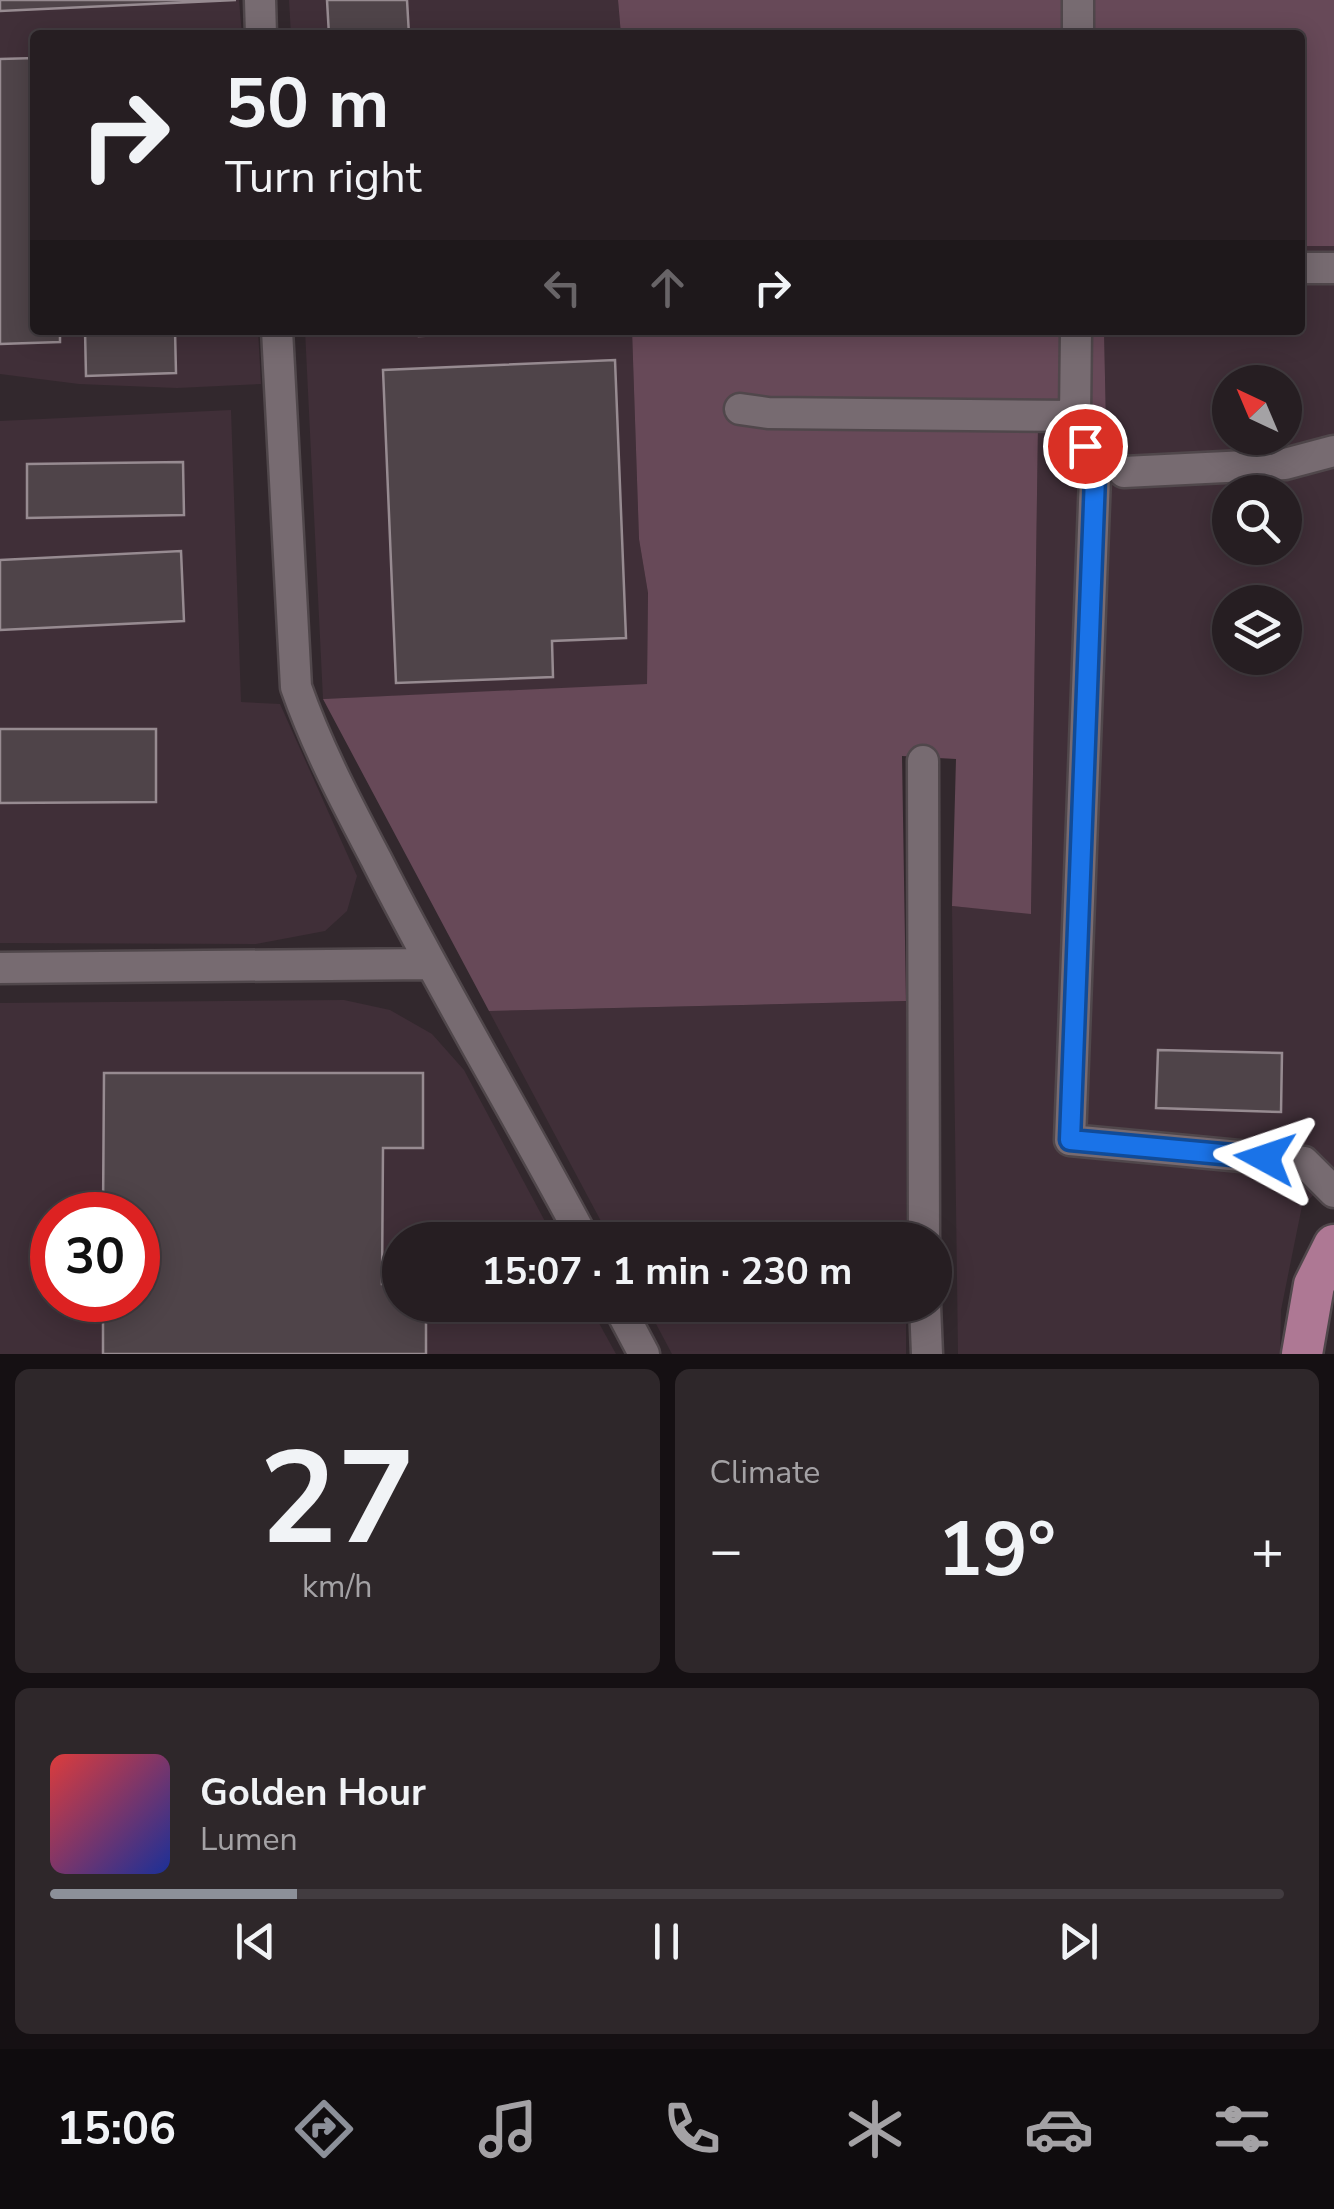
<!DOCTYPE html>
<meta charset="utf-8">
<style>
body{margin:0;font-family:"Nunito Sans",sans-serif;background:#2e272a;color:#f1f3f6;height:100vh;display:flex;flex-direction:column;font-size:38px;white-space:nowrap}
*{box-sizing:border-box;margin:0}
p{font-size:32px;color:#a4a2a5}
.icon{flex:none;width:55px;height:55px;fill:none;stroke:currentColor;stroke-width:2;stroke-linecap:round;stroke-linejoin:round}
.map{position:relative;height:1354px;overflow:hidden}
.details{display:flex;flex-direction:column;gap:15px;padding:15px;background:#151013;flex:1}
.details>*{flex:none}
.hud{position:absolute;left:30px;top:30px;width:1275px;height:305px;border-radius:10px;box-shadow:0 5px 25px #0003,0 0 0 2px #423c40;background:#261e22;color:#f1f3f6;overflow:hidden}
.needle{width:65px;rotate:316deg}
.fabs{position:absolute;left:1212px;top:365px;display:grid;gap:20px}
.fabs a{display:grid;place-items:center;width:90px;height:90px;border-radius:50%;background:#261e22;box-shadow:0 5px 25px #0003,0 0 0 2px #423c40;font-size:50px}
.speed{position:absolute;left:30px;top:1192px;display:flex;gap:20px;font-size:50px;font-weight:700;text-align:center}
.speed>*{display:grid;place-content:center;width:130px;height:130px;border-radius:50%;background:#261e22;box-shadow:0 5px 25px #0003,0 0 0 2px #423c40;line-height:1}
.speed .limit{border:15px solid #d22;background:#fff;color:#111}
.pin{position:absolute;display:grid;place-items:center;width:85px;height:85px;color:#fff;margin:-42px;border:5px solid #fff;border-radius:50%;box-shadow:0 2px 10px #0007}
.me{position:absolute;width:110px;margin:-55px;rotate:275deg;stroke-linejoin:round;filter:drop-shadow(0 0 8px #0008)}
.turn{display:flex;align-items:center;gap:35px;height:210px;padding:0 30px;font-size:45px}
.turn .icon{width:130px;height:130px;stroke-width:2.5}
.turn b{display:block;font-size:70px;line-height:85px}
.lanes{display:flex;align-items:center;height:95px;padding:0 30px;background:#0003;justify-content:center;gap:50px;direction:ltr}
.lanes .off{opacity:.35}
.big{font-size:75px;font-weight:700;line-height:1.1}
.details .tile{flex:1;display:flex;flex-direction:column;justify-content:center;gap:15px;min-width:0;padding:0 35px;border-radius:15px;background:#2e272a}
.details .dial{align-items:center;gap:0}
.dial b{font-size:130px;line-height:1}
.song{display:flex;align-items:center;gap:30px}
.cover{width:120px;height:120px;border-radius:15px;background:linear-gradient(135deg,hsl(0 70% 55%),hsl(230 70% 35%))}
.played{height:10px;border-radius:5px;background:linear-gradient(90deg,#8c9099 20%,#423c40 20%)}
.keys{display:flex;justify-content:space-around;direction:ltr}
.heat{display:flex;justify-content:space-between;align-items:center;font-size:55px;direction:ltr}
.details .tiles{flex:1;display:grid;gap:15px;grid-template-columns:1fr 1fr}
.tile:last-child{grid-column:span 2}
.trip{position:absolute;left:382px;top:1222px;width:570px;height:100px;border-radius:50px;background:#261e22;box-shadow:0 5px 25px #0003,0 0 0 2px #423c40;font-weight:700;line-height:100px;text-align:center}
.menu{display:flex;height:160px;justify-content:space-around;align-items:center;background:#0f0c0e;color:#a4a2a5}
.menu .icon{width:70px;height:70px}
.menu .selected{color:#8c9099}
.menu b{font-size:45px;color:#f1f3f6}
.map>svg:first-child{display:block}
.built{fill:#402f38;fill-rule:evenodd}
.green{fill:#674958}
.building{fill:#4f4449;stroke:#978b91;stroke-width:2.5}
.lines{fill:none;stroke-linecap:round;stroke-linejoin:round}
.minor-casing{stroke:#50474b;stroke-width:35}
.major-casing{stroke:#50474b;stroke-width:45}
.minor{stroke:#776b71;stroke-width:30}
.major{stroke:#ae7894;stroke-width:40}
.route-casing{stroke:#114b97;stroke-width:25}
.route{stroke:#1a73e8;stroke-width:18}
</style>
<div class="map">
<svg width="1334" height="1354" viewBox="0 0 1334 1354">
<rect width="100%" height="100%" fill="#32282d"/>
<path class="built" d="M0 0H239L242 35H35V330H258L261 384 177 388 79 384 0 374Z
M289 0H618L621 35H291Z
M1300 246H1334V1175L1302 1206 1281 1310 1280 1354H958L952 906 1031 913 1038 425 1060 438 1064 423 1106 424 1104 330H1300ZM1230 382H1285V438H1230ZM1230 492H1285V548H1230ZM1230 602H1285V658H1230Z
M305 330H632L639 539 648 593 647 685 323 699Z
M231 410 241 702 280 704 357 876 347 911 325 931 256 944 0 943V421Z
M344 1000 390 1010 432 1034 464 1070 555 1240H400V1305H589L616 1354H0V1003ZM52 1215H138V1300H52Z
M906 1001V1240H611L489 1011Z
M646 1305H906V1354H672Z"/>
<path class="green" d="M618 0H1334V246H1300V35H621Z
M632 330H1104L1106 424 1065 423 1061 439 1038 426 1031 914 952 906 956 759 902 756 906 1001 489 1011 323 699 647 684 648 593 639 539Z"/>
<path class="building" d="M0 0H236L0 11Z
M327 0H407L409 35H329Z
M35 58V330H60V342L0 344V59Z
M85 330H175L176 373 86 376Z
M419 330H575V331L419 336Z
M615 360 626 638 552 641 553 677 396 683 383 370Z
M183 462 184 515 27 518V464Z
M181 551 184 621 0 630V560Z
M0 729H156V802L0 803Z
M1158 1050 1282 1053 1281 1112 1156 1108Z
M104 1073H423V1148H383L382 1284H400V1305H426V1354H103V1300H138V1215H103Z"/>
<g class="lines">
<defs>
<path id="minor" d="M260 0 261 35
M1078 35V0
M1300 268H1334
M277 330 296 687C317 747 346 802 376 859 441 988 516 1112 584 1240
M740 409 768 413 1075 416 1095 477 1070 1140 1304 1162 1334 1192
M1075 416 1076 330
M1124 472 1285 464 1334 451
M923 761 924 1240
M0 968 429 964
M618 1305 644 1354
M925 1305 927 1354"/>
<path id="major" d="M1302 1354 1314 1285 1334 1245"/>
</defs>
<use href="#minor" class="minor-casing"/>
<use href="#major" class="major-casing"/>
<use href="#minor" class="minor"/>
<use href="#major" class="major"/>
</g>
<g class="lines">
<defs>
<path id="route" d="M1085 446 1095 477 1070 1140 1265 1158"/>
</defs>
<use href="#route" class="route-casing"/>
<use href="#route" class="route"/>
</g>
</svg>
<div class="fabs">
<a><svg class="needle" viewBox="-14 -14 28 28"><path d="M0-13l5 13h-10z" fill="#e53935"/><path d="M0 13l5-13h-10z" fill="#a4a2a5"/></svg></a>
<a><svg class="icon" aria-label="search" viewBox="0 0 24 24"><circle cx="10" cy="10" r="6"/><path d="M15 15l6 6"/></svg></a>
<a><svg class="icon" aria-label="layers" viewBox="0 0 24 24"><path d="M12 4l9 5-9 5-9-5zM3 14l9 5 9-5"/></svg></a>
</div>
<div class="speed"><div class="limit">30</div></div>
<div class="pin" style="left:1085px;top:446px;background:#d93025"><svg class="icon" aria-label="arrive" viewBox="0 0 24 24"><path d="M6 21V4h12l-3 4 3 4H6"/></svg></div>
<svg class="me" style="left:1265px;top:1158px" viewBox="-20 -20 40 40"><path d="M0-17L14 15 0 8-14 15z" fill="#1a73e8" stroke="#fff" stroke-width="4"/></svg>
<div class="trip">15:07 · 1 min · 230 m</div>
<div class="hud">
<div class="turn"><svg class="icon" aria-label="right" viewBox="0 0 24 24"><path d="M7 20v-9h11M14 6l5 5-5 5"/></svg><div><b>50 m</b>Turn right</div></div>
<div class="lanes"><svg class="icon off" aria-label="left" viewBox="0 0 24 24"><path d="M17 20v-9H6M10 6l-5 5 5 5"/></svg><svg class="icon off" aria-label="ahead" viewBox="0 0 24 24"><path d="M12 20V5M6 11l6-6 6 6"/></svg><svg class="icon" aria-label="right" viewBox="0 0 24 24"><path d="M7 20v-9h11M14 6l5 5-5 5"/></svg></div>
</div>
</div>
<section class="details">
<div class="tiles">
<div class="tile dial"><b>27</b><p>km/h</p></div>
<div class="tile"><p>Climate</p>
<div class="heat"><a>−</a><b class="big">19°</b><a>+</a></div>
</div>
<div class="tile">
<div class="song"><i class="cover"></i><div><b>Golden Hour</b><p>Lumen</p></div></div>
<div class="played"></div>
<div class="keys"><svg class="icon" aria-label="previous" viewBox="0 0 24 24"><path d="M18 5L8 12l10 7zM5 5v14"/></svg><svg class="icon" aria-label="pause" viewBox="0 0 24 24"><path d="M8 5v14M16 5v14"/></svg><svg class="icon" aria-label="next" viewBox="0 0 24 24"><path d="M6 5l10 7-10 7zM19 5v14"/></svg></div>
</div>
</div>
</section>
<nav class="menu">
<b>15:06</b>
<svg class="icon selected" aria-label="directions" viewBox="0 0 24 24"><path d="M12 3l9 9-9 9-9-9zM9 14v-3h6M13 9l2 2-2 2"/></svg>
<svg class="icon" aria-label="music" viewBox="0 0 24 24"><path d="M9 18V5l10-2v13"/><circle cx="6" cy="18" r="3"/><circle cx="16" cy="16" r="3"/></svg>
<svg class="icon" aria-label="phone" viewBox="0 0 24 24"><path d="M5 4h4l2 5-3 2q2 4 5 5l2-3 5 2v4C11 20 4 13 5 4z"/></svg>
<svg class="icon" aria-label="climate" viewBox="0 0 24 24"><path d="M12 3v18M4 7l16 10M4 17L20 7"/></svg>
<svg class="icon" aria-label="car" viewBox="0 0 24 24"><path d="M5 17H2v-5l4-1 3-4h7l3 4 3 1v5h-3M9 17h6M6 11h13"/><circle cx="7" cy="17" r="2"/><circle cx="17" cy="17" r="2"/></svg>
<svg class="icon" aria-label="filters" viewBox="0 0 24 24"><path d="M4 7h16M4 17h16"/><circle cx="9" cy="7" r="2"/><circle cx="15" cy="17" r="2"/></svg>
</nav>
